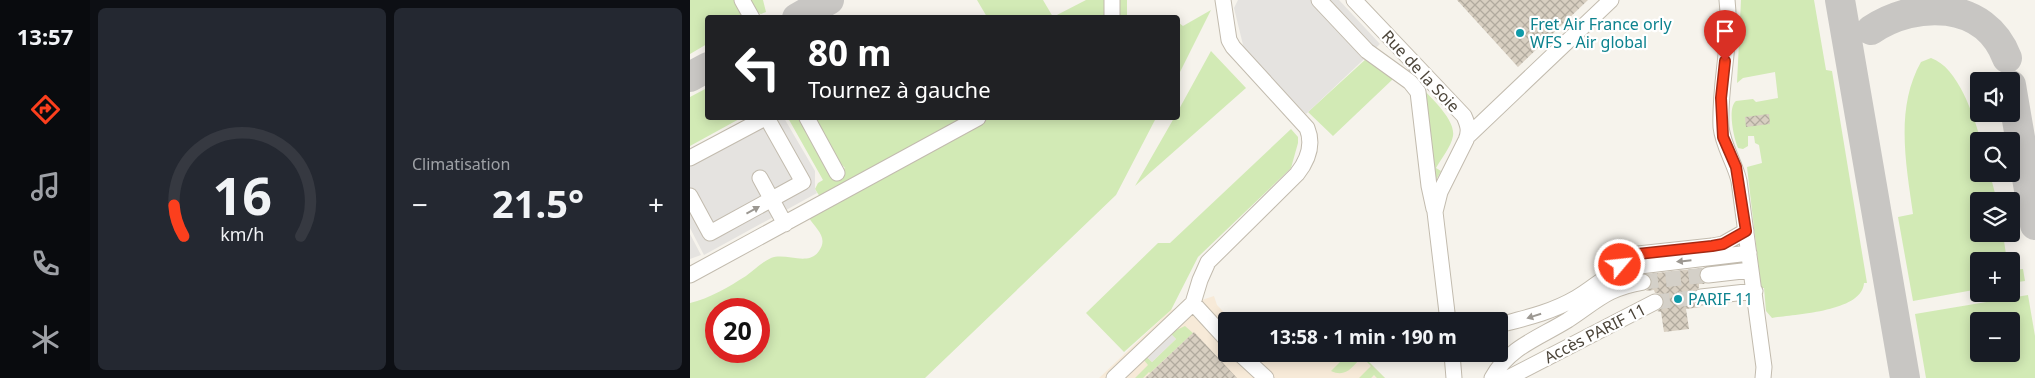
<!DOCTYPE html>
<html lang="fr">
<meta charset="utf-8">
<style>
body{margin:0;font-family:"Noto Sans",sans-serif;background:#242831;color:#f1f3f6;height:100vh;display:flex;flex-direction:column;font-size:19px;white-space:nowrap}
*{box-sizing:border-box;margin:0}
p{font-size:16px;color:#9ea1a6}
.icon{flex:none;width:28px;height:28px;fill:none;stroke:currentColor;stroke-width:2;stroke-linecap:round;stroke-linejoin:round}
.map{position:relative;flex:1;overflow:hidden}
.sheet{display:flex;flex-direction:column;gap:8px;padding:8px;background:#0d0f14;width:600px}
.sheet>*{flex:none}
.top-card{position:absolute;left:15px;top:15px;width:475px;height:105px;border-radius:5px;box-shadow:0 2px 12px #0003;background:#202124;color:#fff;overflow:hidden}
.buttons{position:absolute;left:1280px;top:72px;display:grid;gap:10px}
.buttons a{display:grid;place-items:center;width:50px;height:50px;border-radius:5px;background:#171b24;box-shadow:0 2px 12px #0003;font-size:25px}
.speed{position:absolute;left:15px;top:298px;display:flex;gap:10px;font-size:25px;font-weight:700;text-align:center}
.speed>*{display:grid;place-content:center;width:65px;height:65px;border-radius:50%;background:#171b24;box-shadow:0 2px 12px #0003;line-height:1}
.speed .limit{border:8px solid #d22;background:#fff;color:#111}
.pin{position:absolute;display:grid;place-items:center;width:42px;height:42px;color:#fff;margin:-51px -21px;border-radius:50% 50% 50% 0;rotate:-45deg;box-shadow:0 0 5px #0007}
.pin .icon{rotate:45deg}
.me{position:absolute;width:55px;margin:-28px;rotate:62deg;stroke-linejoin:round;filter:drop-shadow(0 0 4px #0008)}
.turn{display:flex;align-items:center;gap:18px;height:105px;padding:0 20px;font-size:22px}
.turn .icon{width:65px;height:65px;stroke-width:2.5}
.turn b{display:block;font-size:35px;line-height:42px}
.big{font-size:38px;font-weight:700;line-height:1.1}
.sheet .tile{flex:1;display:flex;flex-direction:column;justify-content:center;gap:8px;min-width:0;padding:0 18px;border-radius:8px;background:#242831}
.sheet .dial{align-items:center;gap:0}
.dial svg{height:130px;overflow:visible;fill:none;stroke:#363941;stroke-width:7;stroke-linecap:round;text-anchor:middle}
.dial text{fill:#f1f3f6;stroke:none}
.heat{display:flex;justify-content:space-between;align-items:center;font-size:28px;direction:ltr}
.sheet .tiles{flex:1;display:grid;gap:8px;grid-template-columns:repeat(2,1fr)}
.trip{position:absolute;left:528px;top:312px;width:290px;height:50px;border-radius:5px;background:#171b24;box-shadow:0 2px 12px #0003;font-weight:700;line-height:50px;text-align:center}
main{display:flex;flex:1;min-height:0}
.menu{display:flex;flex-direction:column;width:90px;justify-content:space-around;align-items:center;background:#090b0e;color:#9ea1a6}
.menu .icon{width:35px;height:35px}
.menu .active{color:#fc3f1d}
.menu b{font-size:22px;color:#f1f3f6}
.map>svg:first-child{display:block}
.commercial{fill:#f7ead8}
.green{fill:#d2eab5;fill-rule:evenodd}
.parking{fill:#e5e3e0}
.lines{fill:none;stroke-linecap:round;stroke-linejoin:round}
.taxiway{stroke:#c8c6c3;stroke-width:30}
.building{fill:url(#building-cross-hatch)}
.minor-tunnel{stroke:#d4d0c8;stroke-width:15;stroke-dasharray:15 8;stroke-linecap:butt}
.minor-casing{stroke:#c2bbae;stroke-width:17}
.minor{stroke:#fff;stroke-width:15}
.oneway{fill:#9c9892}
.route-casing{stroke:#a42913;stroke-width:12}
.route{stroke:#fc3f1d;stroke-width:9}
.culture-dot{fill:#0f9aa8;stroke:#fff;stroke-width:2}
.labels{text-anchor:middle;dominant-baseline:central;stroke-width:4.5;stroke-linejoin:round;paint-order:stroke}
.culture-label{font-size:16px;fill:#0d838f;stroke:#fff;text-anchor:start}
.street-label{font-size:16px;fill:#4b4439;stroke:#fff}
</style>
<main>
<nav class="menu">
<b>13:57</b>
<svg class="icon active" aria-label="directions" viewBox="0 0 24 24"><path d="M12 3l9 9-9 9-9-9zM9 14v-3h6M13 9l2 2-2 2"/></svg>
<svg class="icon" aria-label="music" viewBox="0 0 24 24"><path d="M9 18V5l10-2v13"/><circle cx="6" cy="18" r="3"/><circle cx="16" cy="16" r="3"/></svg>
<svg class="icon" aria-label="phone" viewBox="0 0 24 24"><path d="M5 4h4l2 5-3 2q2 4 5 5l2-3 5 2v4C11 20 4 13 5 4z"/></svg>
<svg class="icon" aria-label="climate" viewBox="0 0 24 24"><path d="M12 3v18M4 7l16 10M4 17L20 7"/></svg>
</nav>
<section class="sheet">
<div class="tiles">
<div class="tile dial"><svg viewBox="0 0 100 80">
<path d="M14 69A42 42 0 1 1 86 69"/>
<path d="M14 69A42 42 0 0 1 8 50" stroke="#fc3f1d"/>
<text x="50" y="56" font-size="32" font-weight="700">16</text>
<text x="50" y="72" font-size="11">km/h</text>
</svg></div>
<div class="tile"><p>Climatisation</p>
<div class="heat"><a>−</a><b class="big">21.5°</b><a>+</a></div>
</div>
</div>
</section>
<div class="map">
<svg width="1345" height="378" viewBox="0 0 1345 378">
<defs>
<pattern id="building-cross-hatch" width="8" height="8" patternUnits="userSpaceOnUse" patternTransform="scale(1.25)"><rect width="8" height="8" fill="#d8cfc1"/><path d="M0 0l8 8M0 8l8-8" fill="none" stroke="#b1aa9e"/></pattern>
</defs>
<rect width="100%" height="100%" fill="#f6f3ec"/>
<path class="commercial" d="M524 296 527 305 542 321H536V354H574L584 359 601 354H671L695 378H409L481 310Z"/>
<path class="green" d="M0 0H44L53 17 18 18 17 44 0 54Z
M60 0H73L76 12 71 14 67 12Z
M287 0H353L363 17 396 0H415V17H297Z
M427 0H437V17H427Z
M1051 0H1124L1136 70 1142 71 1177 283H1174C1172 312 1105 314 1082 318L1076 311 1074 288H1071L1057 167 1072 163 1069 145 1065 143 1064 136H1058V146L1053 149 1048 148C1044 139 1037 108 1046 101L1063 99 1066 102 1088 98 1085 72 1053 78 1047 83Z
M521 10 488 76V24L489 23 493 26Z
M521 51 556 88 445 186 484 118H488V111Z
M1241 58C1268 67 1284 116 1291 141H1289V174H1300L1307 201H1289V234H1313L1317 261H1289V289L1223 301 1208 217 1223 214C1216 164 1205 108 1231 62Z
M676 59 703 79 643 136 618 112Z
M728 84C738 95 766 119 763 136 761 147 751 159 746 168L751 171 745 182Z
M17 88 18 118H51L0 146V97Z
M98 118H110L142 175 155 168 148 161 125 118H275L130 197 125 189 128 183 133 180Z
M300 118H466L426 195 235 378H0V303C19 299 40 286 56 276 64 270 72 262 81 258 96 252 118 267 129 251 139 237 125 228 119 218ZM26 309H69V351H26Z
M601 129 608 137V143L601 168 508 257 481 310 434 352 396 313 468 243H480Z
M1333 269 1335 281 1321 283V270Z
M1338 295 1345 336V378H1236L1225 314ZM1289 321H1321V354H1289Z
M495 326 503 333 460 373 459 372 453 378H445L458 365 453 359 456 356 462 362 486 339 480 333Z
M658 354H671L695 378H687L684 375 681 378H669L681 366 672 357C662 367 656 378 641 371Z"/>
<path class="parking" d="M548 0H649L690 44 616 114 554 49 544 8Z
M65 118H94L125 171V189L127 193 14 255 0 228V153Z
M0 234 11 255 0 259Z
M480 333 486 339 462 362 456 356Z"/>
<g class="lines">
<path class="taxiway" d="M1150 0 1215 378
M107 18 139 0
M1181 30C1226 0 1295 0 1317 58
M0 77 18 67
M1321 85 1345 225"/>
</g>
<path class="building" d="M767 0H898L828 67Z
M1079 114 1080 124 1056 127 1055 117Z
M1012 268 1009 277 1015 284H1009V288L1003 293 1002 298 1004 303 1011 307 996 309 999 329 974 332 971 312 967 311 973 307 974 298 970 294 965 293 964 290 956 291 962 284V280L958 274Z
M504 332 547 378H455Z"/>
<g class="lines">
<path class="minor-tunnel" d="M953 282 1018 275
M965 302 1011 297"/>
<defs>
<path id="minor" d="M52 0 62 18
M422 0V18
M533 0 539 40 543 47 617 128C624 145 618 160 607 174L518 262 510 280 503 303 536 339
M629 0 677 51 720 82 728 92 739 186 744 209
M664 0 774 116C778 125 780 131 776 140L750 192 745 212 758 321
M1037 0C1042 42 1029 84 1031 127 1033 146 1045 163 1049 181L1074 367 1073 378
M117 118 147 173
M779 135 921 0
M0 158 75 118
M70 178 95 224
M0 196 20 233 113 182 77 118
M929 267 939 258 948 254 1022 246 1033 244 1056 231
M0 275 288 118
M1018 275 1061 270
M1011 297 1065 291
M809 325C836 318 862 312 886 298 902 289 916 275 933 268L1059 253
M550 354 576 378
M762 354 764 378
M424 378 503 303
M802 378C819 347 849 338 878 320 907 301 917 288 953 282
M818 378 965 302"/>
</defs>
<use href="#minor" class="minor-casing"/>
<use href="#minor" class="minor"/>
</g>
<defs><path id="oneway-solid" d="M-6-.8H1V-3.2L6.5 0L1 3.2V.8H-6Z" transform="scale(1.25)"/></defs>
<g class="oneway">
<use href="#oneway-solid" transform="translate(63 210) rotate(-29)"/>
<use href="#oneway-solid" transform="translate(994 261) rotate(174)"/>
<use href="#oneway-solid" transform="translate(844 316) rotate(162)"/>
</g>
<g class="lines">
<defs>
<path id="route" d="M930 265 948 254 1022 246 1033 244 1056 231 1046 167 1033 137 1031 98 1035 61"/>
</defs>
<use href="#route" class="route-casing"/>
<use href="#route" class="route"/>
</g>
<g class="culture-dot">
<circle cx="830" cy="33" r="5"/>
<circle cx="988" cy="299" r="5"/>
</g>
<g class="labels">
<g class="culture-label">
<text x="840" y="24">Fret Air France orly<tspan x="840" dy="18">WFS - Air global</tspan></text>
<text x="998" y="299">PARIF 11</text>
</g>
<g class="street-label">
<text transform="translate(731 71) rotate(47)">Rue de la Soie</text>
<text transform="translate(905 333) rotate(-27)">Accès PARIF 11</text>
</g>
</g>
</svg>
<div class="buttons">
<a><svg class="icon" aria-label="sound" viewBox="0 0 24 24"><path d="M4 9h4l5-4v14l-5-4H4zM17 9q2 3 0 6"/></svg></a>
<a><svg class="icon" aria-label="search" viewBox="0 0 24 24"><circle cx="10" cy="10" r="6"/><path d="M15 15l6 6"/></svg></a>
<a><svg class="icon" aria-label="layers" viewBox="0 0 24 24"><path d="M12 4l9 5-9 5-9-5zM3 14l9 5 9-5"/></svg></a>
<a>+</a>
<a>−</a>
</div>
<div class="speed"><div class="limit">20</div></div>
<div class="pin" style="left:1035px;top:61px;background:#d93025"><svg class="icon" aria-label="arrive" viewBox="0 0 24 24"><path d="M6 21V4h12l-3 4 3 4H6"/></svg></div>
<svg class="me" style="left:930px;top:265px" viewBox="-20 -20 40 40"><circle r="17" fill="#fc3f1d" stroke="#fff" stroke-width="3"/><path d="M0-11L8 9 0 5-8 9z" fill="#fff"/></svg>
<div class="trip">13:58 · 1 min · 190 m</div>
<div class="top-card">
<div class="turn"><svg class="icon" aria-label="left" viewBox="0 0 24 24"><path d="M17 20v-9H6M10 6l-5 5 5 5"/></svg><div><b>80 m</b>Tournez à gauche</div></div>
</div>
</div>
</main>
